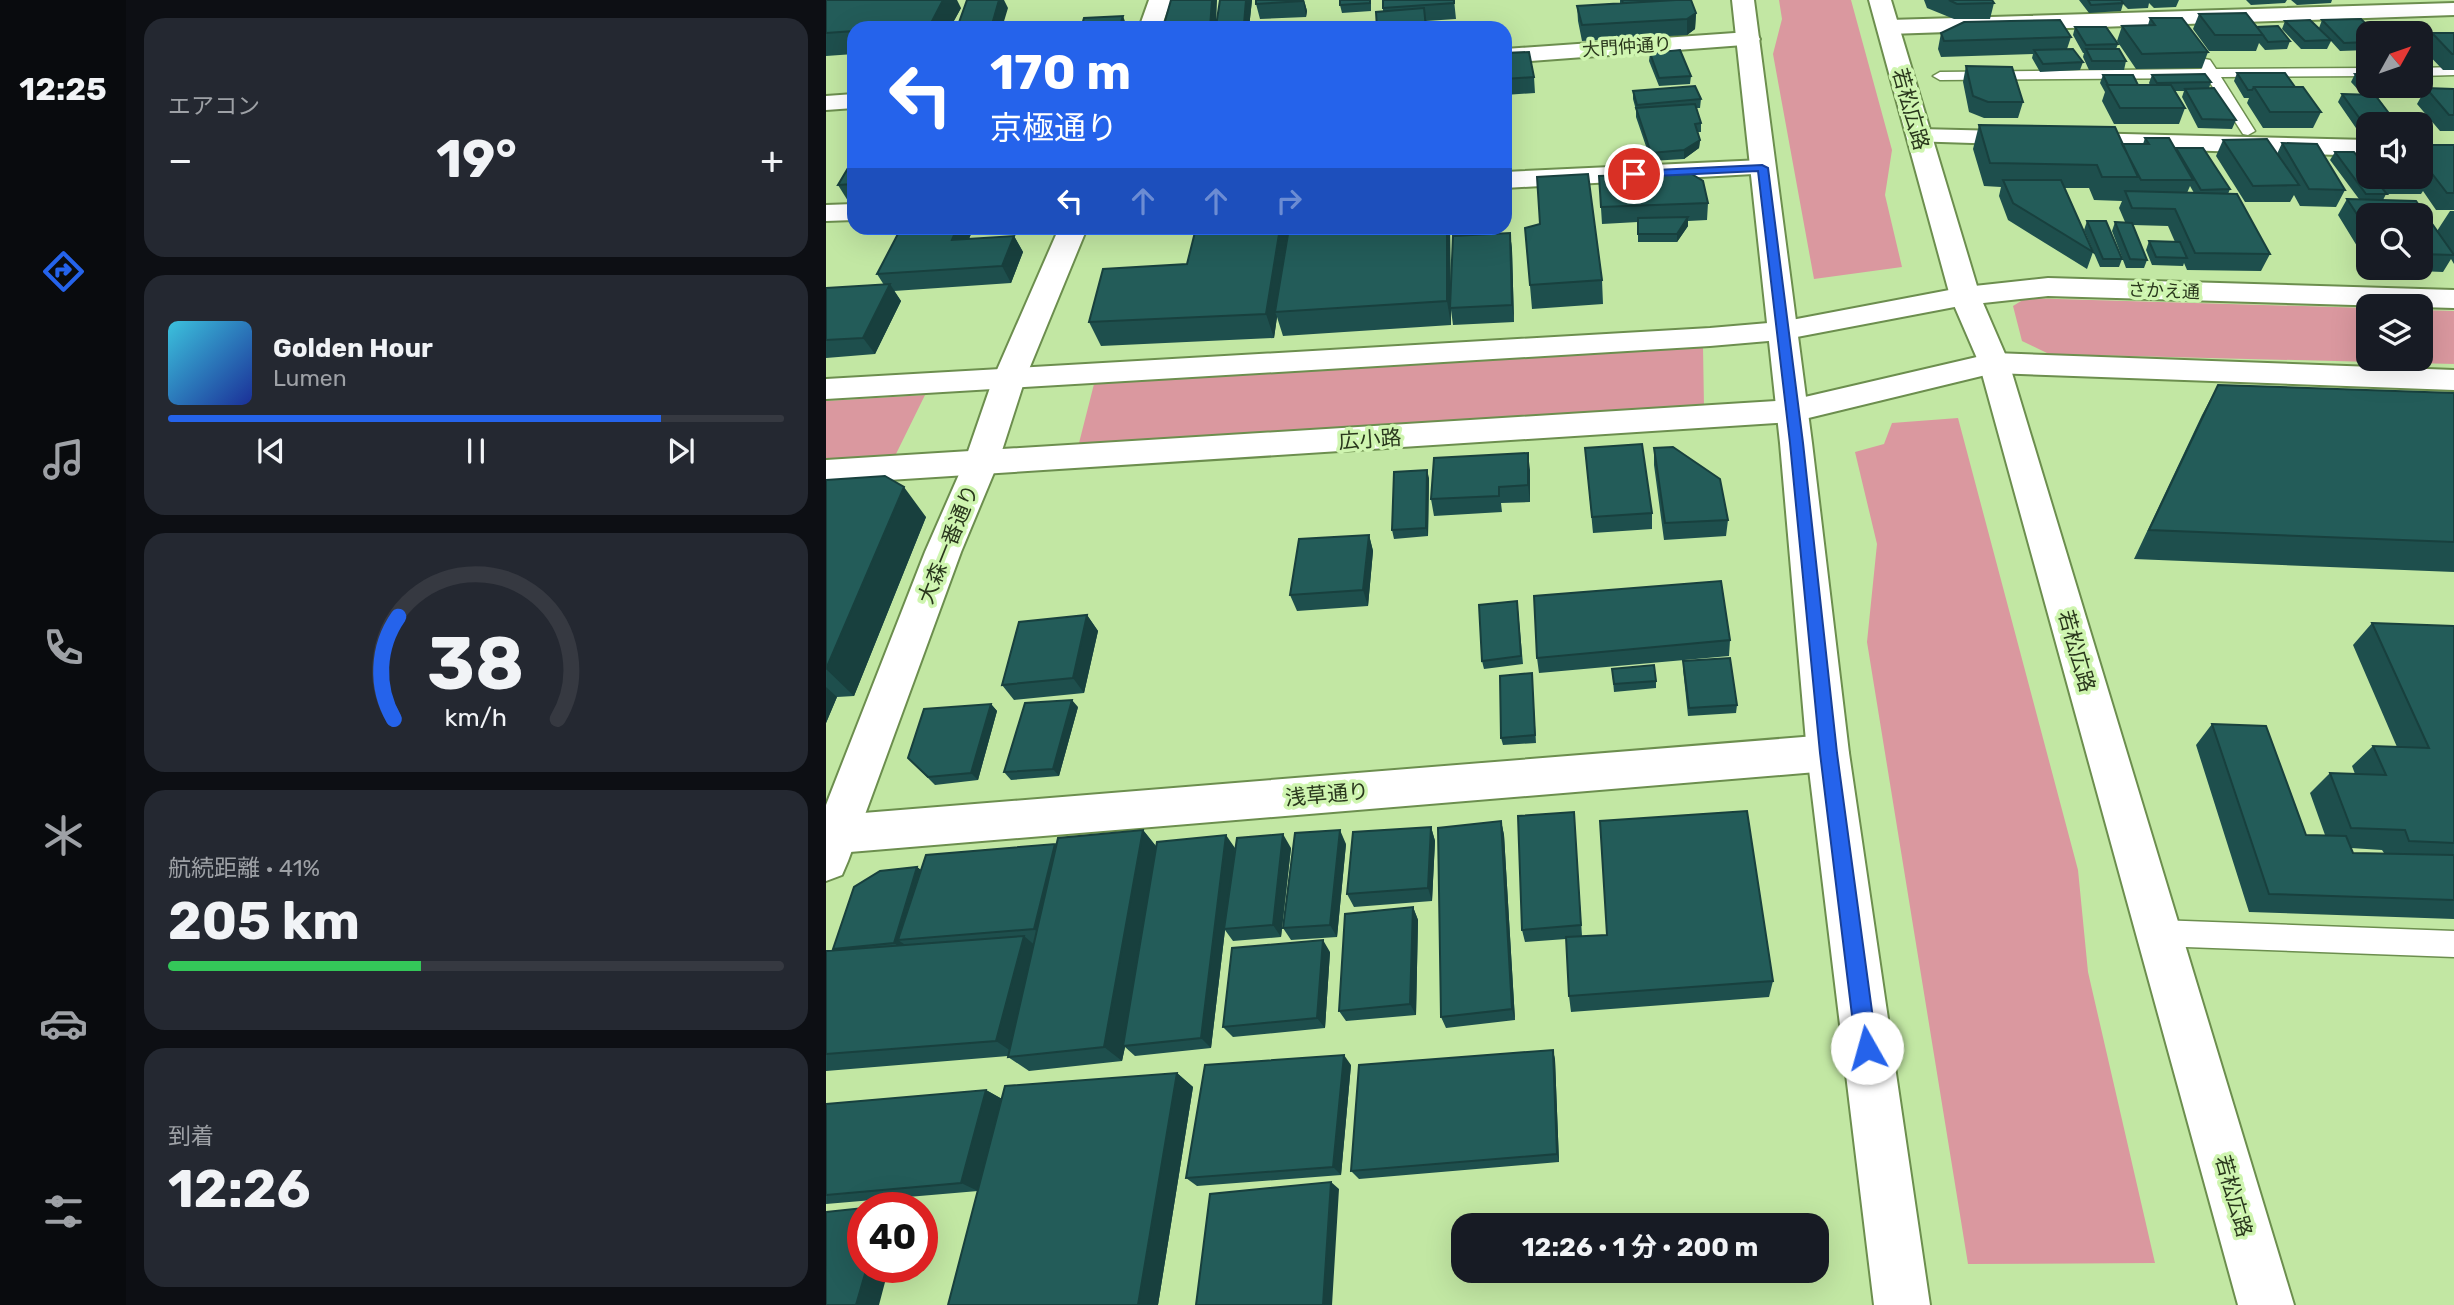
<!DOCTYPE html>
<html lang="ja">
<meta charset="utf-8">
<style>
body{margin:0;font-family:Rubik,"Noto Sans JP",sans-serif;background:#242831;color:#f1f3f6;height:100vh;display:flex;flex-direction:column;font-size:26px;white-space:nowrap}
*{box-sizing:border-box;margin:0}
p{font-size:23px;color:#9ea1a6}
.icon{flex:none;width:38px;height:38px;fill:none;stroke:currentColor;stroke-width:2;stroke-linecap:round;stroke-linejoin:round}
.map{position:relative;flex:1;overflow:hidden}
.sheet{display:flex;flex-direction:column;gap:18px;padding:18px;background:#0d0f14;width:700px}
.sheet>*{flex:none}
.banner{position:absolute;left:21px;top:21px;width:665px;height:214px;border-radius:21px;box-shadow:0 7px 28px #0002;background:#2563eb;color:#fff;overflow:hidden}
.needle{width:46px;rotate:50deg}
.fabs{position:absolute;left:1530px;top:21px;display:grid;gap:14px}
.fabs a{display:grid;place-items:center;width:77px;height:77px;border-radius:14px;background:#171b24;box-shadow:0 7px 28px #0002;font-size:35px}
.speed{position:absolute;left:21px;top:1192px;display:flex;gap:14px;font-size:35px;font-weight:700;text-align:center}
.speed>*{display:grid;place-content:center;width:91px;height:91px;border-radius:50%;background:#171b24;box-shadow:0 7px 28px #0002;line-height:1}
.speed .limit{border:10px solid #d22;background:#fff;color:#111}
.pin{position:absolute;display:grid;place-items:center;width:60px;height:60px;color:#fff;margin:-30px;border:4px solid #fff;border-radius:50%;box-shadow:0 2px 7px #0007}
.me{position:absolute;width:77px;margin:-38px;rotate:353deg;stroke-linejoin:round;filter:drop-shadow(0 0 5px #0008)}
.turn{display:flex;align-items:center;gap:24px;height:147px;padding:0 28px;font-size:32px}
.turn .icon{width:91px;height:91px;stroke-width:2.5}
.turn b{display:block;font-size:49px;line-height:60px}
.lanes{display:flex;align-items:center;height:66px;padding:0 28px;background:#0003;justify-content:center;gap:35px;direction:ltr}
.lanes .off{opacity:.35}
.big{font-size:52px;font-weight:700;line-height:1.1}
.sheet .tile{flex:1;display:flex;flex-direction:column;justify-content:center;gap:10px;min-width:0;padding:0 24px;border-radius:21px;background:#242831}
.sheet .dial{align-items:center;gap:0}
.dial svg{height:182px;overflow:visible;fill:none;stroke:#363941;stroke-width:7;stroke-linecap:round;text-anchor:middle}
.dial text{fill:#f1f3f6;stroke:none}
.song{display:flex;align-items:center;gap:21px}
.cover{width:84px;height:84px;border-radius:10px;background:linear-gradient(135deg,hsl(190 70% 55%),hsl(230 70% 35%))}
.played{height:7px;border-radius:4px;background:linear-gradient(90deg,#2563eb 80%,#363941 80%)}
.keys{display:flex;justify-content:space-around;direction:ltr}
.heat{display:flex;justify-content:space-between;align-items:center;font-size:38px;direction:ltr}
.charge{height:10px;border-radius:5px;background:linear-gradient(90deg,#34c759 41%,#363941 0)}
.trip{position:absolute;left:625px;top:1213px;width:378px;height:70px;border-radius:21px;background:#171b24;box-shadow:0 7px 28px #0002;font-weight:700;line-height:70px;text-align:center}
main{display:flex;flex:1;min-height:0}
.tab-bar{display:flex;flex-direction:column;width:126px;justify-content:space-around;align-items:center;background:#090b0e;color:#9ea1a6}
.tab-bar .icon{width:49px;height:49px}
.tab-bar .active{color:#2563eb}
.tab-bar b{font-size:32px;color:#f1f3f6}
.map>svg:first-child{display:block}
.green{fill:#da989f}
.lines{fill:none;stroke-linecap:round;stroke-linejoin:round}
.service-casing{stroke:#6c8e4e;stroke-width:3}
.minor-casing{stroke:#6c8e4e;stroke-width:4}
.tertiary-casing{stroke:#6c8e4e;stroke-width:4}
.service{fill:#fff;fill-rule:evenodd}
.minor{fill:#fff;fill-rule:evenodd}
.tertiary{fill:#fff;fill-rule:evenodd}
.wall{fill:#1e4f4d;fill-rule:evenodd}
.shaded-wall{fill:#18403e}
.building{fill:#235c59;stroke:#18403e;stroke-width:2}
.route{fill:#2563eb;stroke:#184099;stroke-width:2}
.labels{text-anchor:middle;dominant-baseline:central;stroke-width:7;stroke-linejoin:round;paint-order:stroke}
.far-street-label{font-size:18px;fill:#29371c;stroke:#cff5b0}
.street-label{font-size:21px;fill:#29371c;stroke:#cff5b0}
</style>
<main>
<nav class="tab-bar">
<b>12:25</b>
<svg class="icon active" aria-label="directions" viewBox="0 0 24 24"><path d="M12 3l9 9-9 9-9-9zM9 14v-3h6M13 9l2 2-2 2"/></svg>
<svg class="icon" aria-label="music" viewBox="0 0 24 24"><path d="M9 18V5l10-2v13"/><circle cx="6" cy="18" r="3"/><circle cx="16" cy="16" r="3"/></svg>
<svg class="icon" aria-label="phone" viewBox="0 0 24 24"><path d="M5 4h4l2 5-3 2q2 4 5 5l2-3 5 2v4C11 20 4 13 5 4z"/></svg>
<svg class="icon" aria-label="climate" viewBox="0 0 24 24"><path d="M12 3v18M4 7l16 10M4 17L20 7"/></svg>
<svg class="icon" aria-label="car" viewBox="0 0 24 24"><path d="M5 17H2v-5l4-1 3-4h7l3 4 3 1v5h-3M9 17h6M6 11h13"/><circle cx="7" cy="17" r="2"/><circle cx="17" cy="17" r="2"/></svg>
<svg class="icon" aria-label="filters" viewBox="0 0 24 24"><path d="M4 7h16M4 17h16"/><circle cx="9" cy="7" r="2"/><circle cx="15" cy="17" r="2"/></svg>
</nav>
<section class="sheet">
<div class="tile"><p>エアコン</p>
<div class="heat"><a>−</a><b class="big">19°</b><a>+</a></div>
</div>
<div class="tile">
<div class="song"><i class="cover"></i><div><b>Golden Hour</b><p>Lumen</p></div></div>
<div class="played"></div>
<div class="keys"><svg class="icon" aria-label="previous" viewBox="0 0 24 24"><path d="M18 5L8 12l10 7zM5 5v14"/></svg><svg class="icon" aria-label="pause" viewBox="0 0 24 24"><path d="M8 5v14M16 5v14"/></svg><svg class="icon" aria-label="next" viewBox="0 0 24 24"><path d="M6 5l10 7-10 7zM19 5v14"/></svg></div>
</div>
<div class="tile dial"><svg viewBox="0 0 100 80">
<path d="M14 69A42 42 0 1 1 86 69"/>
<path d="M14 69A42 42 0 0 1 16 24" stroke="#2563eb"/>
<text x="50" y="56" font-size="32" font-weight="700">38</text>
<text x="50" y="72" font-size="11">km/h</text>
</svg></div>
<div class="tile"><p>航続距離 · 41%</p><b class="big">205 km</b><div class="charge"></div></div>
<div class="tile"><p>到着</p><b class="big">12:26</b></div>
</section>
<div class="map">
<svg width="1628" height="1305" viewBox="0 0 1628 1305">
<rect width="100%" height="100%" fill="#c2e7a3"/>
<path class="green" d="M953 0H1025L1066 150 1059 195 1076 267 988 279 947 54 956 19Z
M1200 298 1542 308V359H1594V310L1628 311V364L1223 354 1196 341 1187 306Z
M877 347 878 407 252 447 268 384Z
M99 395 69 456 0 461V401Z
M1132 418 1252 870 1262 972 1329 1263 1142 1264 1041 642 1051 544 1029 452 1058 444 1066 423Z"/>
<g class="lines">
<defs>
<path id="service" d="M1379 59 1384 60 1390 69 1542 68V76L1395 77 1429 131 1422 135 1417 134 1381 78 1114 80 1107 76 1114 72 1376 69 1372 63Z
M1628 67V75L1594 76V68Z
M1332 920 1628 931V957L1332 946 1322 942 1318 933 1322 924Z"/>
<path id="minor" d="M1628 3V15L1063 34 1055 32 1052 27 1055 22 1063 20Z
M923 32 931 34 934 39 931 44 679 63V49Z
M28 94V108L0 110V96Z
M1093 129 1542 140V156L1084 141 1081 136 1084 131Z
M936 160 945 163 949 168 945 173 679 188V172Z
M28 204V220L0 221V205Z
M1222 278 1628 290V308L1222 296 1139 305 955 340 884 346 0 399V379L884 328 955 322 1139 287Z
M1168 353 1628 370V390L1168 373 966 422 0 484V460L966 400Z
M1002 735 1017 741 1023 753 1017 765 1002 771 0 854V816Z"/>
<path id="tertiary" d="M323 0H345L335 28H313Z
M906 0H928L986 443 1023 753 1104 1305H1048L981 753 954 443Z
M1043 0H1065L1154 296 1183 363 1468 1305H1412L1153 363 1124 296Z
M233 228H261L199 379 172 463 135 552 22 861 16 875 0 881V805L99 552 138 463 167 379Z"/>
</defs>
<use href="#service" class="service-casing"/>
<use href="#minor" class="minor-casing"/>
<use href="#tertiary" class="tertiary-casing"/>
<use href="#service" class="service"/>
<use href="#minor" class="minor"/>
<use href="#tertiary" class="tertiary"/>
</g>
<path class="wall" d="M0 0 135 8 124 28H28V54L0 56Z
M394 0H426L423 28H391Z
M430 0H478L481 11 480 17 434 19 430 4Z
M545 0V11L516 13 514 5Z
M557 0H628L630 19 600 21 557 11Z
M794 0H865L870 13 869 29 861 35 756 41 752 21 751 6 794 3Z
M1098 0H1166L1168 3 1164 19H1128L1101 8Z
M1253 0H1353L1350 7 1328 8 1323 3 1322 8 1302 9 1297 4 1295 11 1263 13Z
M1420 0H1461L1459 3 1425 5Z
M1465 0H1506L1505 3 1471 5Z
M1373 14 1431 27 1464 41 1461 49 1439 50 1433 43 1430 51H1383L1367 29Z
M1324 18 1382 52 1376 68 1310 69 1291 41 1296 26 1322 25Z
M1496 20 1542 33V50L1514 51 1505 41 1501 49H1475L1456 29 1459 21 1503 39 1493 28Z
M1249 27 1292 44 1290 49 1300 61 1298 70H1263L1257 57 1258 53H1257L1247 35Z
M1115 33 1245 37 1241 49 1257 62 1254 70 1214 72 1206 58 1207 54 1115 57 1112 49Z
M1606 33H1628V70H1617L1597 49Z
M679 53 708 77 709 93 679 95Z
M824 53 865 76 864 84 833 86 823 61Z
M1140 66 1197 102 1192 118H1158L1143 112 1137 82Z
M1411 73 1469 87 1495 112 1487 128H1437L1421 103 1423 98H1418L1408 81Z
M1529 74 1573 89 1568 97 1552 98 1571 124H1542V132L1532 131 1512 102 1516 94H1536L1525 82Z
M1277 75 1312 85H1324L1323 83 1326 75 1385 82 1383 88 1410 120 1406 129 1372 128 1356 97 1358 91H1349L1359 108 1353 124H1288L1276 101 1279 92 1274 83Z
M1600 88 1628 89V131H1614L1591 104Z
M807 91 875 99 874 108H870L875 123V132H872L874 140 873 148 858 159 825 161 810 117V110L807 99Z
M1153 125 1297 144H1317L1319 138 1350 149 1404 189 1402 194 1444 254 1435 271 1361 270 1358 263 1357 266 1326 265 1320 250 1323 241 1349 242 1342 226 1307 225 1321 260 1318 268H1300L1286 231 1289 222H1299L1293 208 1296 201 1268 200 1263 188H1238L1267 252 1261 269 1182 220 1173 196 1175 187 1158 186 1147 149ZM1364 186 1368 193H1361Z
M1397 140 1451 154 1456 143 1519 190 1510 207 1474 206 1468 195 1464 202H1419L1390 156Z
M1537 144H1542V177H1594V145H1628V210H1610L1597 191 1595 194H1560L1557 200 1590 201 1611 231 1624 211H1628V264L1625 259 1617 272 1545 269 1544 268H1594V215H1542V264L1512 215 1521 199H1533L1504 160 1509 152H1528L1531 156Z
M28 158V201H22L12 185Z
M773 176 882 203 881 220 862 221V226L851 242H812V222L776 224Z
M1261 221 1296 259 1293 267H1274L1258 230Z
M714 224 776 280 777 304 706 309 699 228Z
M370 228H624L625 303 684 233 686 250 688 322 627 325 625 310V325L457 336 451 317 448 338 275 346 263 322 361 264Z
M145 234 143 239 188 236 197 252 185 283 68 291 75 301 49 354 0 358V288L58 285 51 274Z
M1392 385 1628 393V572L1308 559 1376 415Z
M759 448 826 513V529L767 533Z
M828 448 902 520 900 536 838 540 828 465Z
M704 470V502L675 503 676 512 608 516 605 499Z
M603 478 602 536 568 539 566 530Z
M0 480 100 517 28 696 11 697 0 723Z
M543 535 547 551 542 606 471 611 464 595Z
M692 610 697 664 658 669 656 661Z
M261 615 272 631 258 693 188 700 176 685Z
M1546 623 1628 626V919L1423 912 1370 745 1386 724 1480 835H1499L1484 793 1504 773 1529 774 1526 766 1547 746 1571 747 1527 645ZM1525 848 1556 850 1558 853H1527Z
M904 640 903 656 713 673 711 658Z
M857 661 911 705 910 713 862 716 857 669Z
M786 669 830 681V688L788 692Z
M706 673 710 743 677 745 675 738Z
M165 704 171 711 152 780 109 785 82 758Z
M252 707 233 776 185 780 178 772Z
M675 821 678 835 689 1020 620 1028 615 1017Z
M749 826 756 936 947 981 943 997 745 1012 743 996 740 939 699 942 696 930Z
M605 827 609 841 606 901 528 907 521 894Z
M317 830 330 846 409 848 406 875 465 848 455 937 407 941 399 930 385 1048 309 1056 299 1047 296 1061 203 1071 182 1057V1056L0 1071V951L9 950 7 949 91 867 95 870 229 844 230 846Z
M520 844 511 937 465 940 457 928Z
M587 907 592 920 590 1015 520 1021 513 1011Z
M504 952 499 1028 407 1037 397 1027Z
M727 1050 729 1060 733 1162 533 1179 525 1171Z
M525 1065 515 1175 371 1186 360 1178Z
M351 1073 367 1087 332 1305H122L152 1191 0 1204V1104L160 1090 176 1099Z"/>
<path class="shaded-wall" d="M117 0H131L135 8 124 28H104L103 27Z
M173 0H178L182 8 176 28H165Z
M386 0H391L390 28H384Z
M420 0H426L423 28H419L418 24Z
M477 0H478L481 11 480 17Z
M870 13 869 29 861 35V19Z
M297 16 300 24 299 28H293Z
M874 140 873 148 858 159V150Z
M862 217V226L851 242V234Z
M131 228H141L145 234 135 257 126 240Z
M454 228H465L449 312 451 317 448 338 440 314Z
M621 228H624L625 325 621 301Z
M684 233 686 250 688 322 686 305Z
M188 236 197 252 185 283 176 266Z
M64 284 75 301 49 354 37 338Z
M702 453 704 470V502L702 485Z
M601 470 603 478 602 536 600 528Z
M78 487 100 517 28 696 0 669Z
M543 535 547 551 542 606 537 590Z
M261 615 272 631 258 693 247 678Z
M0 687 11 697 0 723Z
M246 700 252 707 233 776 227 769Z
M165 704 171 711 152 780 145 773Z
M675 821 678 835 689 1020 686 1009Z
M605 827 609 841 606 901 602 888Z
M317 830 332 849 297 1046 299 1047 296 1061 278 1047Z
M514 830 520 844 511 937 504 925Z
M457 834 465 848 455 937 447 925Z
M400 835 409 848 399 929H398L399 930 385 1048 375 1038Z
M229 844 241 858 222 941 208 929Z
M91 867 100 874 72 940 78 944 76 949 68 943Z
M587 907 592 920 590 1015 584 1004Z
M198 936 218 953 191 1055 170 1041Z
M497 940 504 952 499 1028 491 1018Z
M727 1050 729 1060 733 1162 731 1154Z
M518 1055 525 1065 515 1175 507 1167Z
M351 1073 367 1087 332 1305H312Z
M160 1090 176 1099 152 1191 135 1183Z
M505 1182 513 1189 506 1305H497Z
M41 1267H63L53 1305H30Z"/>
<path class="building" d="M0 0H117L103 27 78 28H28V31L0 33Z
M141 0H173L165 28H131Z
M345 0H386L384 28H337Z
M394 0H420L418 24 390 26Z
M430 0H477V1L430 4Z
M514 0H544V3L514 5Z
M557 0H628V3L557 8Z
M796 0H850L797 3Z
M850 0H865L870 13 861 19 756 25 751 6Z
M1123 0H1166L1168 3 1131 4Z
M1262 0H1295L1297 3 1265 5Z
M598 8 600 28H551L550 12Z
M1420 13 1437 35H1389L1373 14Z
M297 16 293 28H255L258 18Z
M1324 18H1356L1382 52 1316 54 1296 26 1329 25Z
M1535 19 1549 33H1542V42L1518 43 1496 20Z
M1234 20 1245 37 1118 41 1115 33 1138 22Z
M1484 20 1505 40 1479 41 1459 21Z
M1452 26 1464 41 1442 42 1431 27Z
M1249 27H1280L1292 44 1260 45Z
M1606 33H1628V54H1626Z
M1247 49 1257 62 1217 64 1208 50Z
M1260 49H1293L1300 61H1266Z
M854 50 865 76 833 78 824 53Z
M703 52 708 77 679 79V53Z
M1140 66 1186 67 1197 102H1162L1147 96Z
M1411 73H1459L1469 87H1428L1426 90H1422Z
M1542 73V86H1569L1573 89 1544 90 1529 74Z
M1379 74 1385 82 1331 83 1326 75Z
M1277 75H1307L1312 85H1282Z
M1281 85H1345L1359 108H1294Z
M869 86 875 99 811 105 807 91Z
M1428 87H1477L1495 112H1444Z
M1388 88 1410 120 1376 119 1359 89Z
M1600 88 1628 89V115H1623Z
M1516 94 1549 95 1571 124 1537 123Z
M869 104 875 123 869 124 874 140 858 150 825 153 810 108Z
M1153 125 1289 127 1312 177H1276L1271 165 1164 163Z
M1319 138H1343L1367 180H1315L1296 144H1323Z
M1441 139 1473 185 1427 186 1397 140Z
M1456 143 1491 144 1519 190 1483 189Z
M1594 145H1628V193H1621L1594 158Z
M1350 148H1377L1404 189 1375 190Z
M1509 152H1528L1542 169V177H1547L1561 194H1540Z
M28 158V184L12 185Z
M1594 164 1605 178 1562 177H1594Z
M864 173 877 181 882 203 775 207 773 176Z
M762 174 776 280 704 285 699 228 714 224 711 177Z
M1177 180H1235L1267 252 1187 203Z
M1299 191 1411 194 1444 254 1369 253 1349 209 1306 208Z
M1521 199 1590 201 1628 255 1594 254V215H1542V231Z
M862 217 851 234H812V218Z
M1261 221H1280L1296 259H1277Z
M1289 222 1306 223 1321 260 1304 259Z
M75 228H131L126 240 188 236 176 266 51 274Z
M370 228H454L440 314 263 322 277 269 361 264Z
M463 228H621V301L449 312Z
M684 233 686 305 624 308 627 236Z
M1323 241 1354 242 1361 258 1330 257Z
M64 284 37 338 0 340V288Z
M1392 385 1628 393V542L1323 530Z
M816 444 826 513 766 517 759 448Z
M847 447 894 479 902 520 839 523 828 448Z
M702 453V485L673 487V496L605 499 608 458Z
M601 470 600 528 566 530 568 472Z
M59 476 78 487 0 669V480Z
M543 535 537 590 464 595 473 539Z
M895 581 904 640 711 658 708 596Z
M691 601 695 656 656 661 653 605Z
M261 615 247 678 176 685 193 622Z
M1546 623 1628 626V843L1583 841 1579 830 1525 828 1504 773 1560 775 1547 746 1603 748Z
M904 658 911 705 863 708 857 661Z
M828 665 830 681 788 684 786 669Z
M706 673 709 735 675 738 674 676Z
M246 700 227 769 178 772 199 703Z
M165 704 145 773 102 777 82 758 98 709Z
M1386 724 1440 726 1480 835 1520 836 1527 853 1628 855V900L1443 894Z
M921 811 947 981 743 996 740 937 781 935 774 821Z
M748 812 755 925 696 930 692 816Z
M675 821 686 1009 615 1017 612 828Z
M605 827 602 888 521 894 527 832Z
M317 830 278 1047 182 1057 232 838Z
M514 830 504 925 457 928 469 833Z
M457 834 447 925 398 929 411 838Z
M400 835 375 1038 297 1046 331 842Z
M229 844 208 929 72 940 100 855Z
M91 867 68 943 7 949 28 887 54 871Z
M587 907 584 1004 513 1011 519 914Z
M198 936 170 1041 0 1054V951Z
M497 940 491 1018 397 1027 406 948Z
M727 1050 731 1154 525 1171 533 1065Z
M518 1055 507 1167 360 1178 379 1065Z
M351 1073 312 1305H122L179 1086Z
M160 1090 135 1183 0 1195V1104Z
M505 1182 497 1305H370L384 1194Z
M59 1206 58 1208H41Z
M37 1208V1267H41L30 1305H0V1212Z"/>
<path class="route" d="M936 165 942 168 977 443 1011 753 1051 1048 1048 1055 1041 1058 1033 1055 1030 1048 994 753 964 443 932 171 808 177 802 174 808 171Z"/>
<g class="labels">
<g class="far-street-label">
<text transform="translate(801 47) rotate(-4)">大門仲通り</text>
<text transform="translate(1338 291) rotate(2)">さかえ通</text>
</g>
<g class="street-label">
<text transform="translate(1085 109) rotate(74)">若松広路</text>
<text transform="translate(544 439) rotate(-4)">広小路</text>
<text transform="translate(122 544) rotate(-68)">大森一番通り</text>
<text transform="translate(1251 651) rotate(74)">若松広路</text>
<text transform="translate(501 794) rotate(-5)">浅草通り</text>
<text transform="translate(1408 1196) rotate(74)">若松広路</text>
</g>
</g>
</svg>
<div class="fabs">
<a><svg class="needle" viewBox="-14 -14 28 28"><path d="M0-13l5 13h-10z" fill="#e53935"/><path d="M0 13l5-13h-10z" fill="#9ea1a6"/></svg></a>
<a><svg class="icon" aria-label="sound" viewBox="0 0 24 24"><path d="M4 9h4l5-4v14l-5-4H4zM17 9q2 3 0 6"/></svg></a>
<a><svg class="icon" aria-label="search" viewBox="0 0 24 24"><circle cx="10" cy="10" r="6"/><path d="M15 15l6 6"/></svg></a>
<a><svg class="icon" aria-label="layers" viewBox="0 0 24 24"><path d="M12 4l9 5-9 5-9-5zM3 14l9 5 9-5"/></svg></a>
</div>
<div class="speed"><div class="limit">40</div></div>
<div class="pin" style="left:808px;top:174px;background:#d93025"><svg class="icon" aria-label="arrive" viewBox="0 0 24 24"><path d="M6 21V4h12l-3 4 3 4H6"/></svg></div>
<svg class="me" style="left:1041px;top:1048px" viewBox="-20 -20 40 40"><circle r="19" fill="#fff"/><path d="M0-13L10 11 0 6-10 11z" fill="#2563eb"/></svg>
<div class="trip">12:26 · 1 分 · 200 m</div>
<div class="banner">
<div class="turn"><svg class="icon" aria-label="left" viewBox="0 0 24 24"><path d="M17 20v-9H6M10 6l-5 5 5 5"/></svg><div><b>170 m</b>京極通り</div></div>
<div class="lanes"><svg class="icon" aria-label="left" viewBox="0 0 24 24"><path d="M17 20v-9H6M10 6l-5 5 5 5"/></svg><svg class="icon off" aria-label="ahead" viewBox="0 0 24 24"><path d="M12 20V5M6 11l6-6 6 6"/></svg><svg class="icon off" aria-label="ahead" viewBox="0 0 24 24"><path d="M12 20V5M6 11l6-6 6 6"/></svg><svg class="icon off" aria-label="right" viewBox="0 0 24 24"><path d="M7 20v-9h11M14 6l5 5-5 5"/></svg></div>
</div>
</div>
</main>
